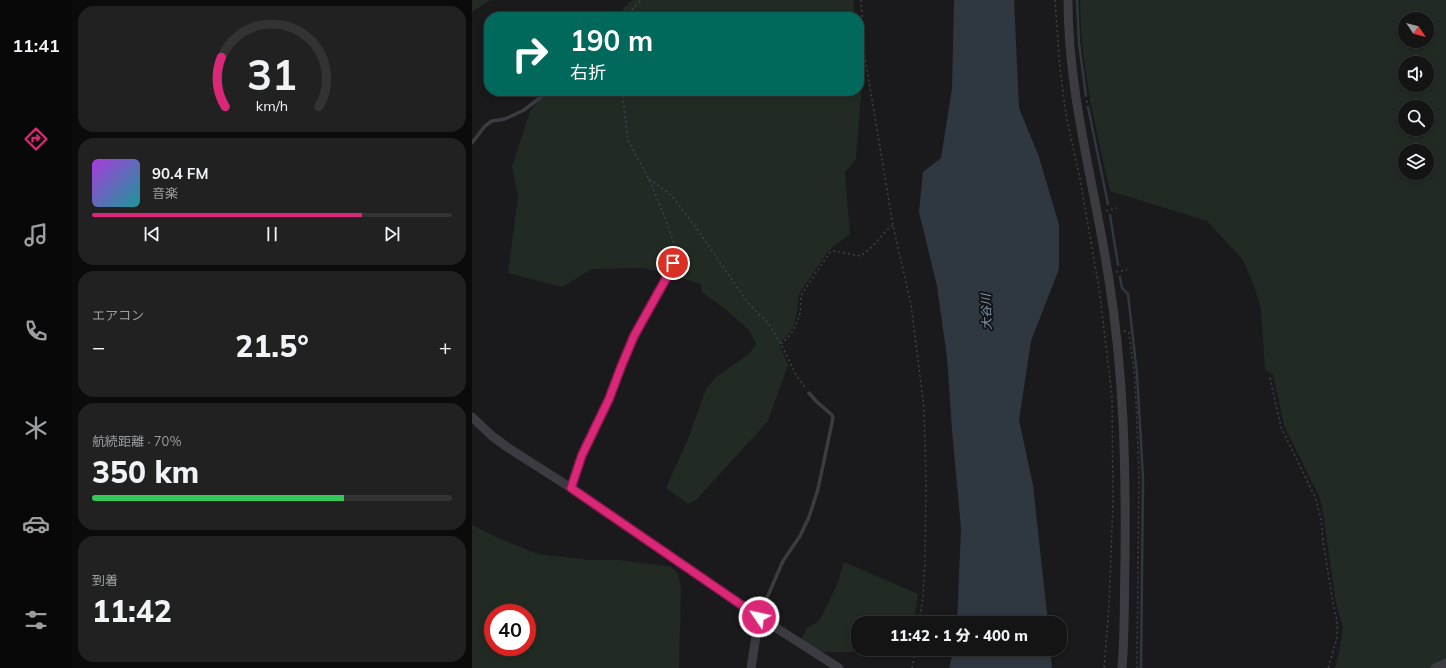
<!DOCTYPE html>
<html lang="ja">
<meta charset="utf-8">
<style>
body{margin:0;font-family:Mulish,"Noto Sans JP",sans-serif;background:#212122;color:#f1f3f6;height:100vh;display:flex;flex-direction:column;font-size:15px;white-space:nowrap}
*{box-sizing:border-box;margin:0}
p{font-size:13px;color:#9d9ea0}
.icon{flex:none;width:22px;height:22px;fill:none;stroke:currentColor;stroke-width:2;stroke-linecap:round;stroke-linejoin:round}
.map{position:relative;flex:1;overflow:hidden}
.sheet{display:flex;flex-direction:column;gap:6px;padding:6px;background:#0b0b0c;width:400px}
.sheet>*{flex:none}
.hud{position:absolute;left:12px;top:12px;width:380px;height:84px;border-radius:16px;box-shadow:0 2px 6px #0003,0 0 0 1px #333334;background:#00695c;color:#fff;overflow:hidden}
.needle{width:26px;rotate:125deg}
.fabs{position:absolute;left:926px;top:12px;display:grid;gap:8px}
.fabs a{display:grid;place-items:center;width:36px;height:36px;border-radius:50%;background:#141415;box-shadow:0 2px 6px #0003,0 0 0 1px #333334;font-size:20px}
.speed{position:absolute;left:12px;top:604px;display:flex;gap:8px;font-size:20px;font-weight:700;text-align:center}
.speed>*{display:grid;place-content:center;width:52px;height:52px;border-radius:50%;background:#141415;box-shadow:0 2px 6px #0003,0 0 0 1px #333334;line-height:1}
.speed .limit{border:6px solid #d22;background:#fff;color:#111}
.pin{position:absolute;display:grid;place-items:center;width:34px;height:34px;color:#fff;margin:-17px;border:2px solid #fff;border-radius:50%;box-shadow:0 1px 4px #0007}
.me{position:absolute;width:44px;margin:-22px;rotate:304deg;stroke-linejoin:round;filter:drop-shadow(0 0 3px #0008)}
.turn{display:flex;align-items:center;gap:14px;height:84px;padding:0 20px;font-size:18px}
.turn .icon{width:52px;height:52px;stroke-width:2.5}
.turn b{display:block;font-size:28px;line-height:34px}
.big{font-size:30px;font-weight:800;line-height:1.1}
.sheet .card{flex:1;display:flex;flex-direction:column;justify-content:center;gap:6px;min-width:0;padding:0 14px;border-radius:16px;background:#212122}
.sheet .dial{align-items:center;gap:0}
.dial svg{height:104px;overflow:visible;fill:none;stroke:#333334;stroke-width:7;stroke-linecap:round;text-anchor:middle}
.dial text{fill:#f1f3f6;stroke:none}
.song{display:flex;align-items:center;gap:12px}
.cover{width:48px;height:48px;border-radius:6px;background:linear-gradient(135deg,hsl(280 70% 55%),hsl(180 70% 35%))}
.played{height:4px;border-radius:2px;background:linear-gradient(90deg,#db2777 75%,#333334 75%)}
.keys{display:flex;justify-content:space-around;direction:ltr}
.heat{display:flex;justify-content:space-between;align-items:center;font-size:22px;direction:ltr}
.charge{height:6px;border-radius:3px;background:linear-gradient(90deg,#34c759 70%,#333334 0)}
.trip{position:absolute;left:379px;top:616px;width:216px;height:40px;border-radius:16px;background:#141415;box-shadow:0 2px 6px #0003,0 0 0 1px #333334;font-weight:800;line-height:40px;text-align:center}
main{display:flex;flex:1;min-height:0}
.dock{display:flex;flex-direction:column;width:72px;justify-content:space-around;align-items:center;background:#080808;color:#9d9ea0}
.dock .icon{width:28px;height:28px}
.dock .selected{color:#db2777}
.dock b{font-size:18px;color:#f1f3f6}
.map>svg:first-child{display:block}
.green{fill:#212a23;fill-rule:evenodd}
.water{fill:#2f3840}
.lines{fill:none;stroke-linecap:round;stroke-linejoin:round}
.stream{stroke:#2f3840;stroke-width:2.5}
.path{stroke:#414248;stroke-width:1.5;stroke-dasharray:2 3;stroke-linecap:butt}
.service{stroke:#3b3b41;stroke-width:3.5}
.tertiary{stroke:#3b3b41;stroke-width:9}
.route-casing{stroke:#8e194d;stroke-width:10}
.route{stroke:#db2777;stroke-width:7}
.labels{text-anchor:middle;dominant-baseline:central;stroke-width:4;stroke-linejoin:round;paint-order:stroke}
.water-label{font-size:12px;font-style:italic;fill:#849cb5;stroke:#151417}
</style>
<main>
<nav class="dock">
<b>11:41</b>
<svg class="icon selected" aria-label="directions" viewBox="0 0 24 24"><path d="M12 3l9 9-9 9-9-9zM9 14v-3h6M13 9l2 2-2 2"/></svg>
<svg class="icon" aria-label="music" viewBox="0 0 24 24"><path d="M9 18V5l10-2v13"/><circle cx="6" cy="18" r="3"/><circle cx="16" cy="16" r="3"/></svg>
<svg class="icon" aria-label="phone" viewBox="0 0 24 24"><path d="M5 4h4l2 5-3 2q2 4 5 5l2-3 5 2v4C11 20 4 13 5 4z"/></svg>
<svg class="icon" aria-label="climate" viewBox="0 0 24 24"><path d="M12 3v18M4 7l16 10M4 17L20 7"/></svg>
<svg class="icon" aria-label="car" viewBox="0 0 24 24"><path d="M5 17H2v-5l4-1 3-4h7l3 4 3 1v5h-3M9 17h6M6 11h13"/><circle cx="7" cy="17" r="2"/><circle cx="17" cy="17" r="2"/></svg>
<svg class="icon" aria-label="filters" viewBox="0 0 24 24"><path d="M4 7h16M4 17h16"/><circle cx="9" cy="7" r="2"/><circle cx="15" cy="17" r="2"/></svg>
</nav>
<section class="sheet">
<div class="card dial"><svg viewBox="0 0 100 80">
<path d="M14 69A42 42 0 1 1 86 69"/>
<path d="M14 69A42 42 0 0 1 11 31" stroke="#db2777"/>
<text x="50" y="56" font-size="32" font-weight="700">31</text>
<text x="50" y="72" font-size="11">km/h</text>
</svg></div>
<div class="card">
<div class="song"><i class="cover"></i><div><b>90.4 FM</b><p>音楽</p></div></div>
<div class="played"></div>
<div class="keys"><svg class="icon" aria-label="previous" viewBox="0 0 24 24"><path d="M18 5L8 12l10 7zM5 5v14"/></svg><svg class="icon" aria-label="pause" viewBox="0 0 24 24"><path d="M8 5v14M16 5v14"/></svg><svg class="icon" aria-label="next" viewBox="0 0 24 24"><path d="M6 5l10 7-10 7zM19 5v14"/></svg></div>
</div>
<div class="card"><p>エアコン</p>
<div class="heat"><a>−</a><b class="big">21.5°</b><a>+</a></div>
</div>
<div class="card"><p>航続距離 · 70%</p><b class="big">350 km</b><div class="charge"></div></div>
<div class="card"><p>到着</p><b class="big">11:42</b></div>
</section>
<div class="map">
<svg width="974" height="668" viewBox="0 0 974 668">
<rect width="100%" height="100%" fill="#1a1a1c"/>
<path class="green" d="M0 0H19L0 12Z
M160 0H381L383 17H143Z
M608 0H974V668H863L867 653 871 628 864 603 850 506 847 496 812 425 801 374 793 370 789 309 782 286 771 260 735 221 638 191C624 129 608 64 608 0ZM933 19H955V41H933ZM933 63H955V85H933ZM933 107H955V129H933ZM933 151H955V173H933Z
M387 72 389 95 384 159 373 172 378 234 357 250 327 294 325 312 322 325 315 336 307 344 316 365 296 421 224 500 216 504 194 488 216 439 234 389 245 376 277 354 284 344 277 330 253 309 230 292 229 284 191 272 170 268 120 269 90 287 36 273 46 196 40 167 58 111 74 91H387Z
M0 525 26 538 66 554 117 560H147L199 567 206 573 209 589 207 668H0ZM21 613H55V647H21Z
M372 562 446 594 442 623H386V649H439L438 652H348L329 639 335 628 347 621 353 610 366 582Z"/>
<path class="water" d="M482 0H542L547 108 567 157 587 225V269L559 341 547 420 561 485 576 623H485L489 528 480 430 475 357 465 286 447 212 451 172 469 158 480 89Z
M482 649H578L580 668H477Z"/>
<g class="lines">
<path class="stream" d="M605 0 607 43 614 96
M616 107 636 204
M638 215 646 265
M648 277 650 288 656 294 665 374 671 478 669 668"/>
<path class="path" d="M389 0 393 58 421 225 439 305 452 408 454 483 453 559 451 598 447 623
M583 0 588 68 594 115 608 179 627 288 640 396 641 502 637 607 632 668
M153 17 169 0
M150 91 156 140 177 179 193 218 201 240V257
M614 102 620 100
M177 179 199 195 220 222 276 303 297 324 309 344 324 375 334 389
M634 211 645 208
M644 272 655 270
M652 331 657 332 663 380 667 471 665 668
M309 344C319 336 325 325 328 313 329 307 328 300 330 294L358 252 362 251 388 256C401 249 409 234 421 225
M798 378 809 427 843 497 849 519 851 541 861 603 865 621V638L856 668
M440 668 444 649"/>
<path class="service" d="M0 143 13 126 20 121 33 119 52 110 77 91
M99 487 110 455 137 399 149 367 162 336 196 275 201 263
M287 616 311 561 328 536 337 517 346 489 361 418 360 415 345 402 337 393"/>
<path class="tertiary" d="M596 0C596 95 623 187 637 280 652 374 654 469 653 563 652 598 653 633 650 668
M0 417 20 436 35 447 99 488 287 617 367 668
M279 668 287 617
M963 668 974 663"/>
</g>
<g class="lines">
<defs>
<path id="route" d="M201 263 196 275 162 336 149 367 137 399 110 455 99 488 287 617"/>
</defs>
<use href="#route" class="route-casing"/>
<use href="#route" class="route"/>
</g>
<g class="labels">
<g class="water-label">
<text transform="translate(514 312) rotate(-92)">大谷川</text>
</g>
</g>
</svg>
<div class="fabs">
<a><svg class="needle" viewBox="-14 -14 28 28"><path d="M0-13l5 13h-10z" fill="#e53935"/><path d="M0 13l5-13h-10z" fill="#9d9ea0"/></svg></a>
<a><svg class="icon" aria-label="sound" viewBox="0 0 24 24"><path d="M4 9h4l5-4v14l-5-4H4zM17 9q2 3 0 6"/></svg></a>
<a><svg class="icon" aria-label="search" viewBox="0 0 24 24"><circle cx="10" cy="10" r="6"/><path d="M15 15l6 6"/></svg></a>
<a><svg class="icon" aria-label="layers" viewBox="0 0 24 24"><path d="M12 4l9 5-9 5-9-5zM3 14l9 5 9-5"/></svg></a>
</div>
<div class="speed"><div class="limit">40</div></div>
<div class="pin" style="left:201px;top:263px;background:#d93025"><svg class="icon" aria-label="arrive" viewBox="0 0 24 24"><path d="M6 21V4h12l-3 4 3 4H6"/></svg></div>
<svg class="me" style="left:287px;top:617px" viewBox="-20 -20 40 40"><circle r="17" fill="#db2777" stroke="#fff" stroke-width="3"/><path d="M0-11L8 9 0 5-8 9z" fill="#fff"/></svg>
<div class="trip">11:42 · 1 分 · 400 m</div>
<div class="hud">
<div class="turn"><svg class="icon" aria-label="right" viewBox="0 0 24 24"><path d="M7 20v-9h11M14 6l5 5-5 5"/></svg><div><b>190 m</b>右折</div></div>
</div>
</div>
</main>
